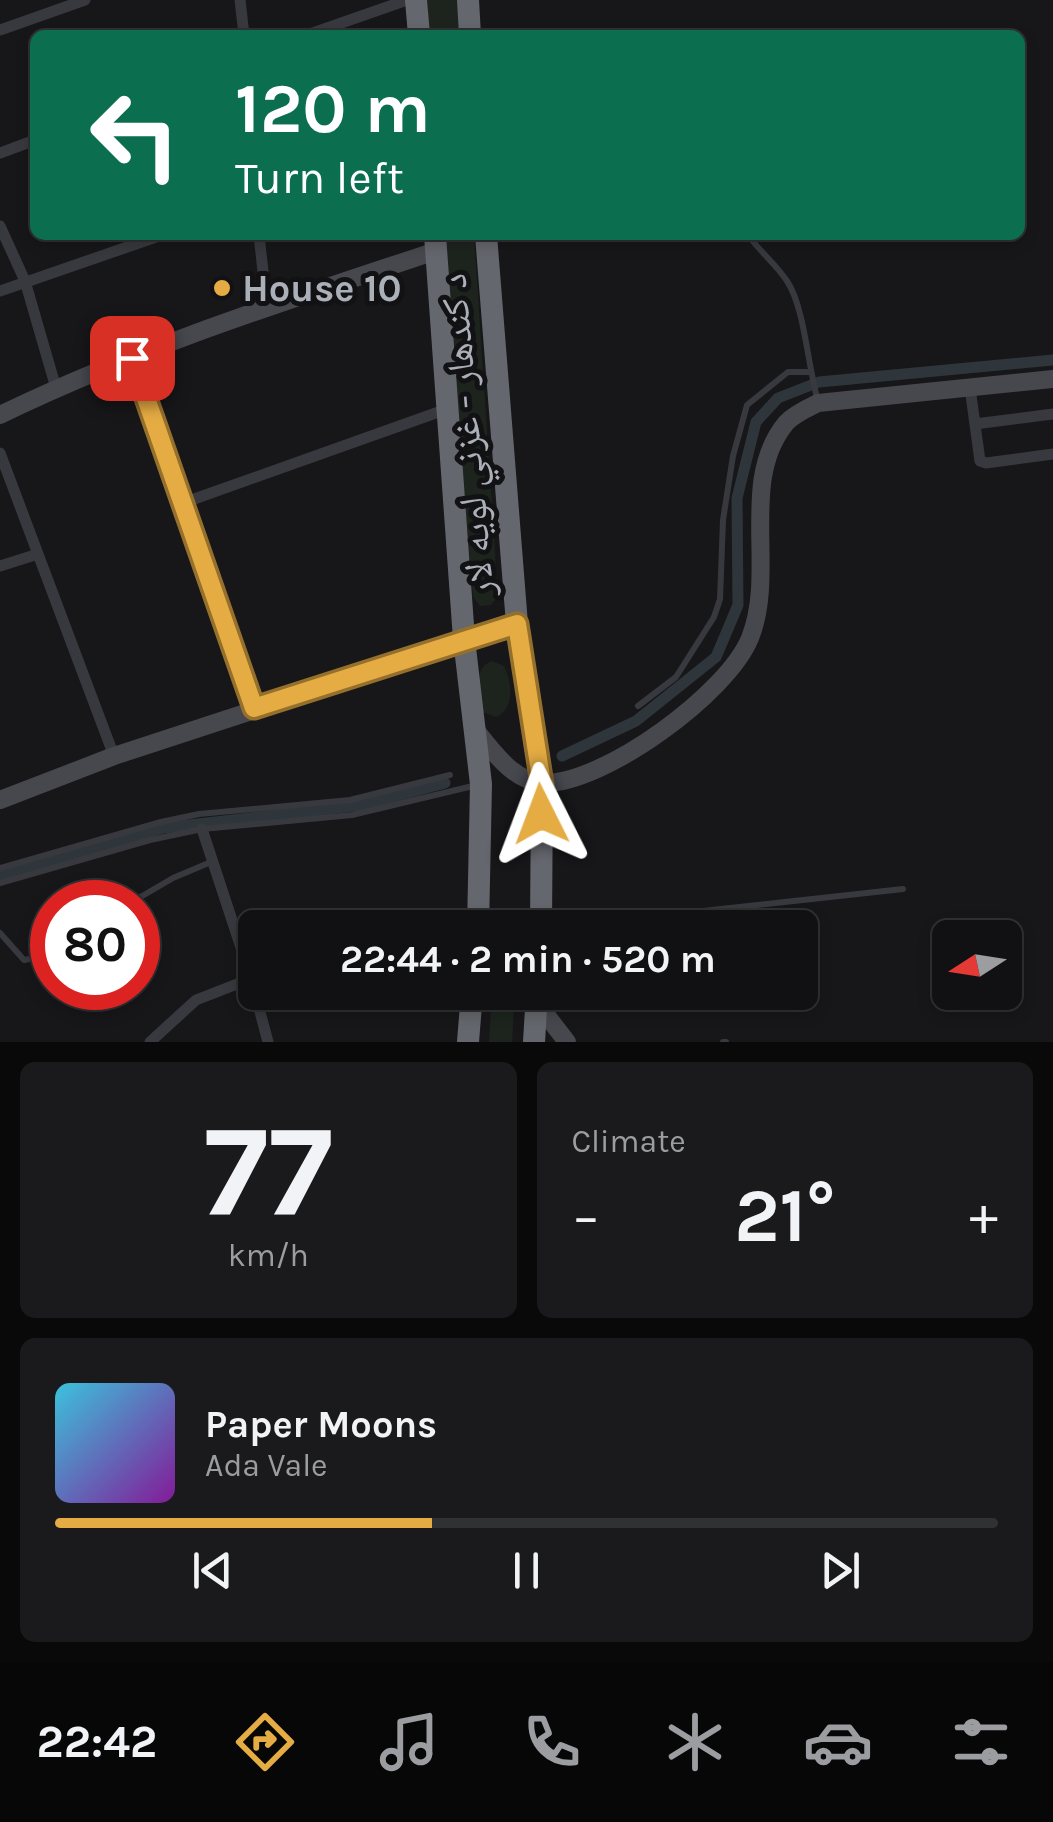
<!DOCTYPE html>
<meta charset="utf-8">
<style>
body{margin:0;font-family:Karla,"Noto Naskh Arabic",sans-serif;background:#1a1a1c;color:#f1f3f6;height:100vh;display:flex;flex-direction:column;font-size:38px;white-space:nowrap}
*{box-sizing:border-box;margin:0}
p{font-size:32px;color:#9c9da0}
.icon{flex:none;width:55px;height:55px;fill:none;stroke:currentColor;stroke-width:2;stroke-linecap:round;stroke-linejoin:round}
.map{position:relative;height:1042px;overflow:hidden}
.sheet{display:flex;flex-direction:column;gap:20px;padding:20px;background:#09090a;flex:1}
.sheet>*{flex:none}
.guide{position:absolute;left:30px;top:30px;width:995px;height:210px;border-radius:15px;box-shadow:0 5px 15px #0003,0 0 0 2px #303133;background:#0b6e4f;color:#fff;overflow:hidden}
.needle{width:65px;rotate:258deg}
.fabs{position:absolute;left:932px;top:920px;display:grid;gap:20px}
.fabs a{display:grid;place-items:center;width:90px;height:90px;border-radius:15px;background:#111113;box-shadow:0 5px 15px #0003,0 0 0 2px #303133;font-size:50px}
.speed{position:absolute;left:30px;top:880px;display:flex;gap:20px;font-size:50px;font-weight:700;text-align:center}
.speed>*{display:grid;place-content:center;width:130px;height:130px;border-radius:50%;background:#111113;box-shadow:0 5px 15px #0003,0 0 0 2px #303133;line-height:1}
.speed .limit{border:15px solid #d22;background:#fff;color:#111}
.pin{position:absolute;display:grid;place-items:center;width:85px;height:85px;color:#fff;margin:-42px;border-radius:20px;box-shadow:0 5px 15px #0006}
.me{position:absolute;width:110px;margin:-55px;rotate:357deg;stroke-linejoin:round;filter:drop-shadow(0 0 8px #0008)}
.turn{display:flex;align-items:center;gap:35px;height:210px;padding:0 40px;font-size:45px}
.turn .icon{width:130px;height:130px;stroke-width:2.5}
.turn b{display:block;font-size:70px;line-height:85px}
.big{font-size:75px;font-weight:700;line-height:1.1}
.sheet .card{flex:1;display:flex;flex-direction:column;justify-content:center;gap:15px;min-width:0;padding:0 35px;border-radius:15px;background:#1a1a1c}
.sheet .dial{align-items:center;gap:0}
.dial b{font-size:130px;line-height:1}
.song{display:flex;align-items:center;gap:30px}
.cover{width:120px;height:120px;border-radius:15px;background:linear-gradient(135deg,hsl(190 70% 55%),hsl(290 70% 35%))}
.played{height:10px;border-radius:5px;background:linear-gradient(90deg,#e5ac43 40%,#303133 40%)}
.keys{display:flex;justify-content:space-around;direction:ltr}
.heat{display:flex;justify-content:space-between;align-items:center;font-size:55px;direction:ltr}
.sheet .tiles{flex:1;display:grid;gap:20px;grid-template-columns:1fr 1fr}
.card:last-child{grid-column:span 2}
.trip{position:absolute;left:238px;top:910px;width:580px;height:100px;border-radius:15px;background:#111113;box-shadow:0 5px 15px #0003,0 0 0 2px #303133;font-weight:700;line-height:100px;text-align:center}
.tab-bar{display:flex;height:160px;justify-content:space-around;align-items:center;background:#070708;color:#9c9da0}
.tab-bar .icon{width:70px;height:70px}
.tab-bar .selected{color:#e5ac43}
.tab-bar b{font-size:45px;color:#f1f3f6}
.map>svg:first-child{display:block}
.green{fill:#1d241e}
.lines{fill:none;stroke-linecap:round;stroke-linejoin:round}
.canal{stroke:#2e363c;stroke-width:11}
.lane{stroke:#38393e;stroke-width:6}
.street{stroke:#38393e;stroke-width:11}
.secondary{stroke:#47484e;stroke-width:18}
.highway{stroke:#65676e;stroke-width:22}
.route-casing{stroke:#95702c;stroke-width:25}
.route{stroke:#e5ac43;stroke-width:18}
.poi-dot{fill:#e5ac43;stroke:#121214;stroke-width:4}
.labels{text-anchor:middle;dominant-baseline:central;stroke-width:10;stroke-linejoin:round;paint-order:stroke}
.poi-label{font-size:38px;font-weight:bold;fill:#aaafb8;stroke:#121214;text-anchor:start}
.street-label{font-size:38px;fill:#aaafb8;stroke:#121214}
</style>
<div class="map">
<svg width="1053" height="1042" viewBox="0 0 1053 1042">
<rect width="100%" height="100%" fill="#171719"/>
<path class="green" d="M427 0H458L459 35H429Z
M442 235H474L498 597 491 605 480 606 473 597Z
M492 661 504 666C512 682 515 709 496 717L483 712C481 693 471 669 492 661Z
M492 993H515L512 1042H489Z"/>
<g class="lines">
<path class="canal" d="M562 756 636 721 716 657 738 605 737 498 756 422 778 398 819 382 1053 360
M0 876 163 828 362 805 445 783"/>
<path class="lane" d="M751 239C762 253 777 266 787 281 805 308 808 369 818 401
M638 706 676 677 714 617 720 599 723 520 733 456 747 405 788 372H811
M0 868 161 822 199 814 350 800 450 775
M0 883 150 840 202 829 352 815 477 785
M132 902 173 878 211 862
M548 918 658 916 903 889
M0 933 24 960 52 955
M723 1042H726"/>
<path class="street" d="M240 0 244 35
M0 30 85 0
M307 35 407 0
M0 153 35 140
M0 226 25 281 56 388
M259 235 267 308
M0 291 162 235
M132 358 254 708
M970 388 980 461 986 463 1053 454
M975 424 1053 414
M0 453 114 756
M183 503 447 409
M0 566 38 554
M202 829 251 978 268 1042
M150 1042 196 1000 255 977"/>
<path class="secondary" d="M0 415C140 347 289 300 436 251
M474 728C491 749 514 783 544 783 604 784 728 693 750 638 777 571 738 481 786 423 794 414 808 408 818 403L1053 379
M0 800 114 756 517 624
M537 1003 567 1042"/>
<path class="highway" d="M416 0 419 35
M468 0 470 35
M435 235 464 639 481 784 478 928
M486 235 517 624 542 784 541 928
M468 1042 472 992
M534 1042 537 992"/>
</g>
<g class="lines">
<defs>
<path id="route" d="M132 358 254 708 517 624 542 784 541 814"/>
</defs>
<use href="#route" class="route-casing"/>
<use href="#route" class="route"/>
</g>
<circle class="poi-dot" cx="222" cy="288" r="10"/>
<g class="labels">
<g class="poi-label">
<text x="242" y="288">House 10</text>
</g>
<g class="street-label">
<text transform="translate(467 435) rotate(-95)">د کندهار - غزني لويه لار</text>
</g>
</g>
</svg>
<div class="fabs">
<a><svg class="needle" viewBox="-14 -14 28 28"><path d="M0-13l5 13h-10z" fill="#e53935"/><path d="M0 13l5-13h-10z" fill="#9c9da0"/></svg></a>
</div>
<div class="speed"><div class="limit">80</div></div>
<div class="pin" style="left:132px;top:358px;background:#d93025"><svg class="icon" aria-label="arrive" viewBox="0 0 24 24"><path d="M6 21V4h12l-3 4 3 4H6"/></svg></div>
<svg class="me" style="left:541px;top:814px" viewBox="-20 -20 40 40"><path d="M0-17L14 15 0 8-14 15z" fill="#e5ac43" stroke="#fff" stroke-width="4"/></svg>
<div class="trip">22:44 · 2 min · 520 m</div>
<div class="guide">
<div class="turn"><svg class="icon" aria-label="left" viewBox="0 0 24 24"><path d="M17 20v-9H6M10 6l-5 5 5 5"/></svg><div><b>120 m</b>Turn left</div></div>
</div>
</div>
<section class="sheet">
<div class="tiles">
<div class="card dial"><b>77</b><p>km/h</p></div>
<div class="card"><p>Climate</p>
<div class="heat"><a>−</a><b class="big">21°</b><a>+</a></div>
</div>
<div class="card">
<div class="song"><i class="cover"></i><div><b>Paper Moons</b><p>Ada Vale</p></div></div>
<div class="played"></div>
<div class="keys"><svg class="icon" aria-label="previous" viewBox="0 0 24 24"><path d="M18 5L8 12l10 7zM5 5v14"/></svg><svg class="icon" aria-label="pause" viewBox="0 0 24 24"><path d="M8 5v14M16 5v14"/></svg><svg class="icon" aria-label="next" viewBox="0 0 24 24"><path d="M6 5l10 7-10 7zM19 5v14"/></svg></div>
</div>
</div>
</section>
<nav class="tab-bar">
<b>22:42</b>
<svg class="icon selected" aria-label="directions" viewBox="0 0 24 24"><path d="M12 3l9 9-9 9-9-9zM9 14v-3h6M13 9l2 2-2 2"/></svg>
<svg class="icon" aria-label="music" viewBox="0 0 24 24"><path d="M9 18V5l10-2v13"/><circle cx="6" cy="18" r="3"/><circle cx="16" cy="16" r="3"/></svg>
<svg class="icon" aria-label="phone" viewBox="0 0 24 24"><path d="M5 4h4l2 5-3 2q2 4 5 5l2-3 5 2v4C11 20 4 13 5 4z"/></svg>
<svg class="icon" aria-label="climate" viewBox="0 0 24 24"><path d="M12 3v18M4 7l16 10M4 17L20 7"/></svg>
<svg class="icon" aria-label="car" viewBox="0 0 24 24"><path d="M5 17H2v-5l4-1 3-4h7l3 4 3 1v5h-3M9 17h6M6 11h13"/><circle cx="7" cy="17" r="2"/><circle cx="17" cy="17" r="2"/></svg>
<svg class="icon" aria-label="filters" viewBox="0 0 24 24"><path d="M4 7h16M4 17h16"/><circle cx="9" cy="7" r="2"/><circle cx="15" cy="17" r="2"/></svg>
</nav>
